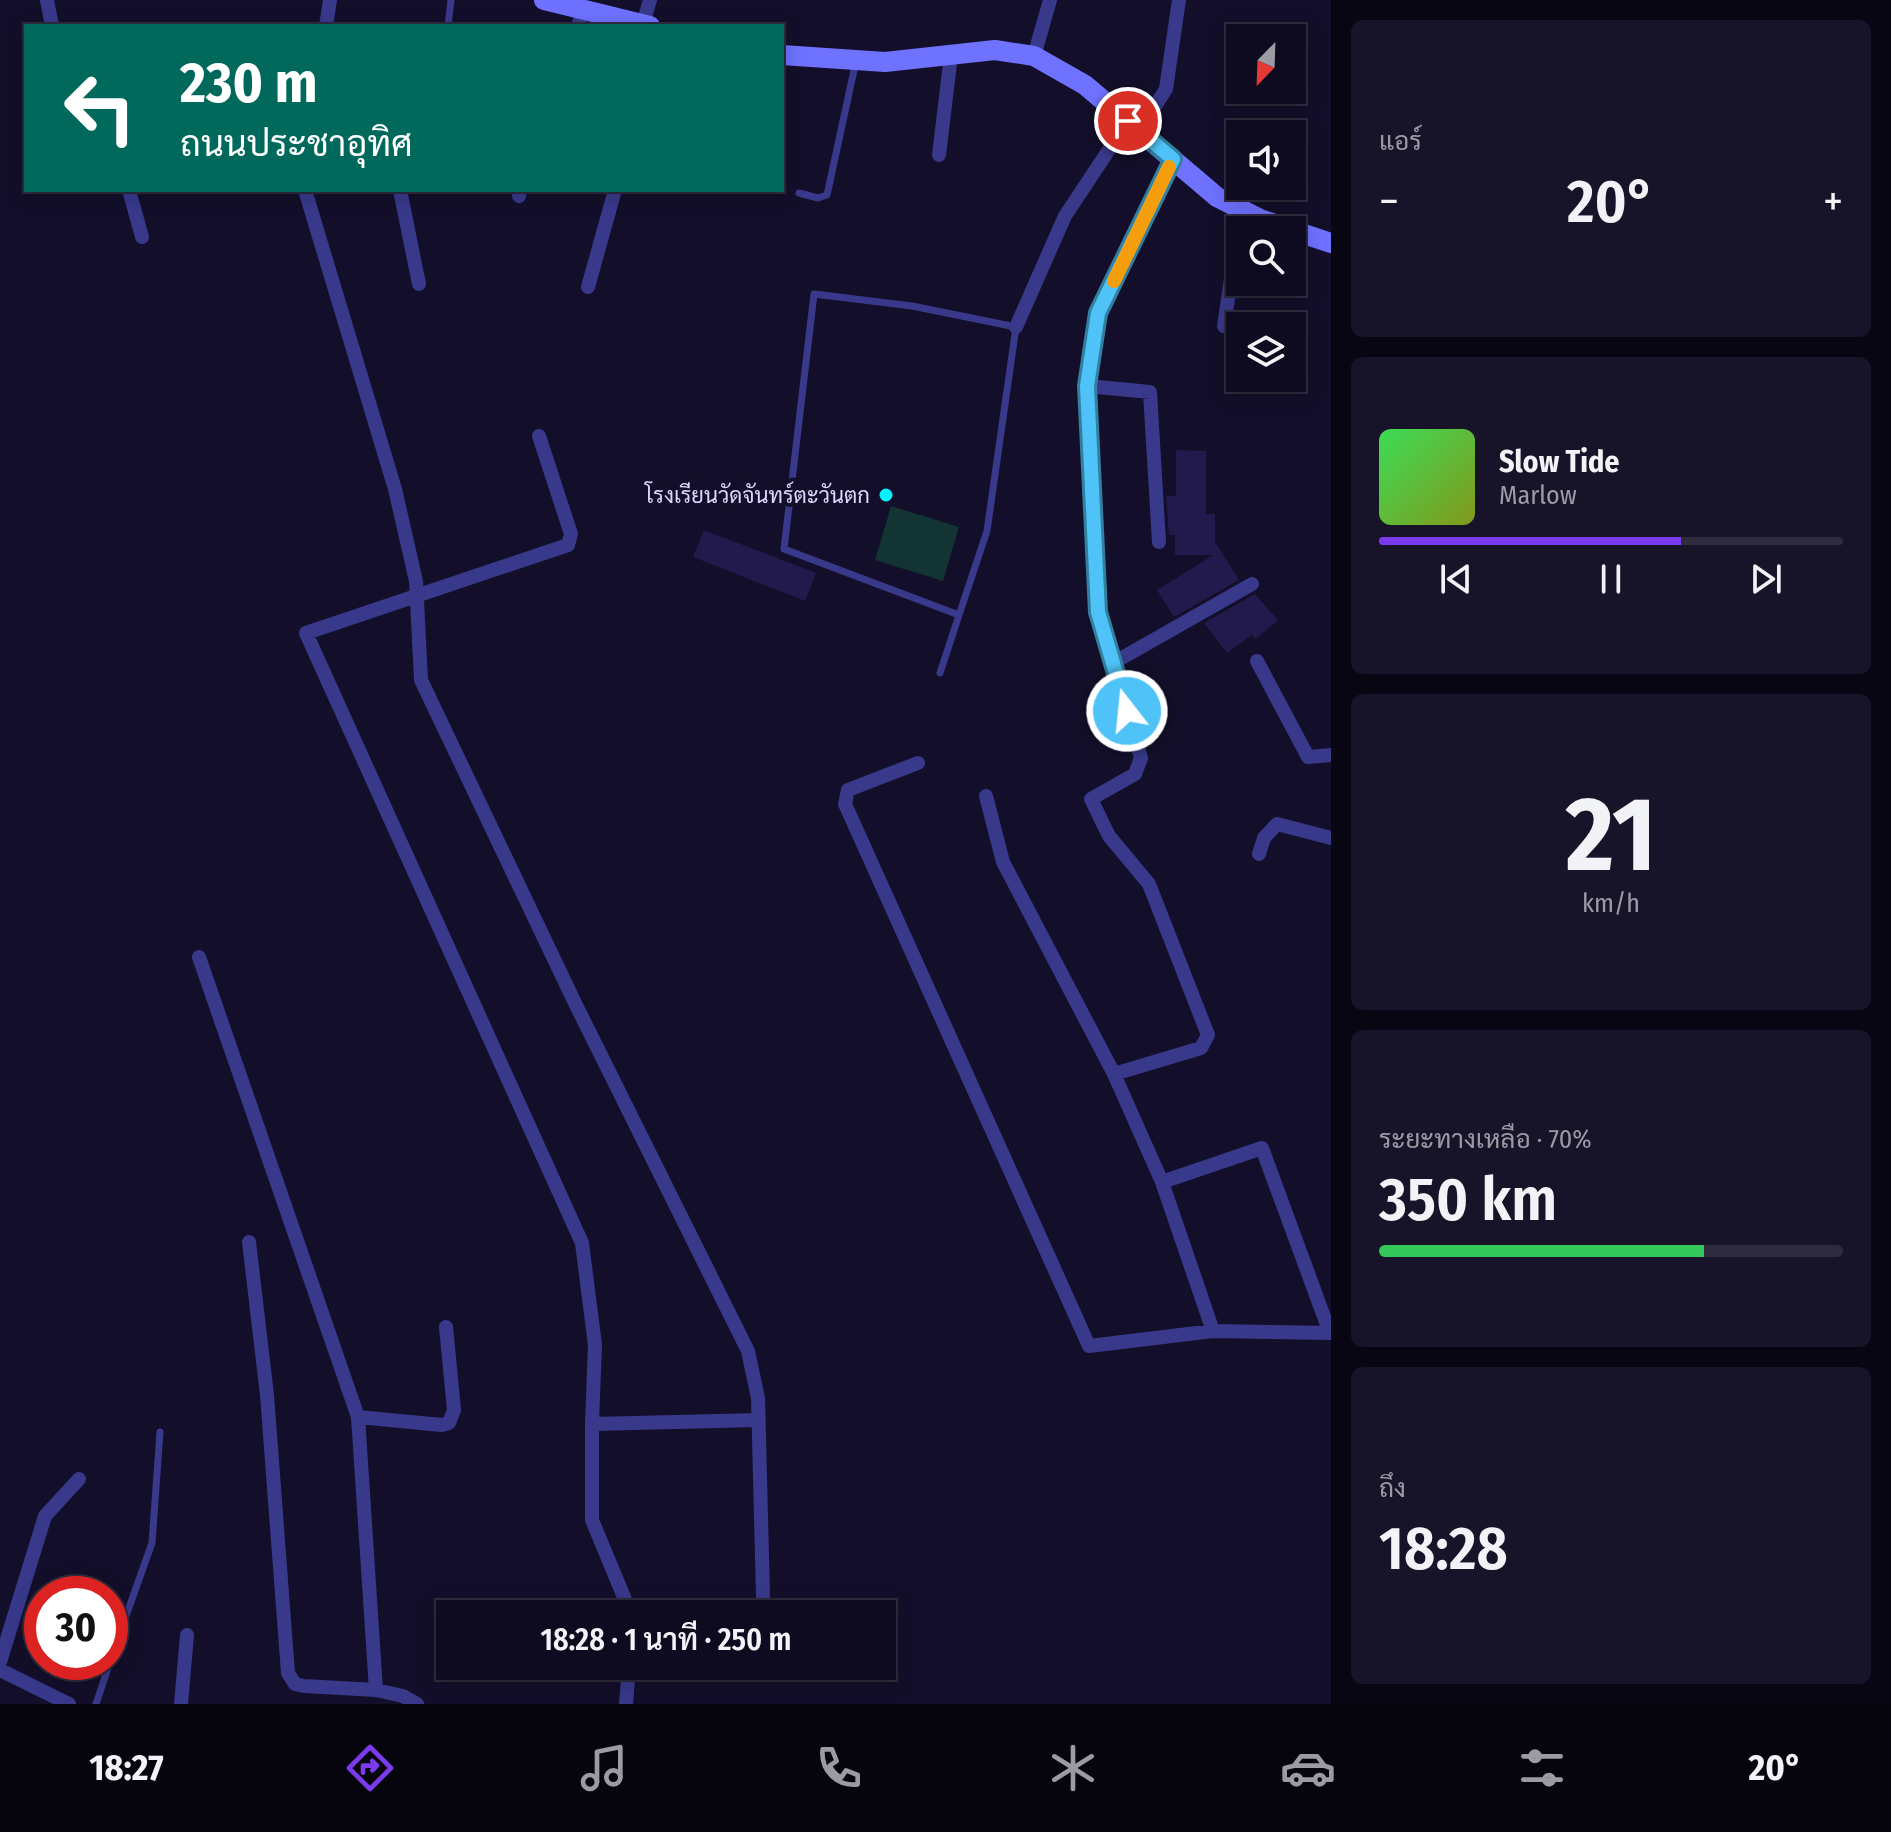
<!DOCTYPE html>
<html lang="th">
<meta charset="utf-8">
<style>
body{margin:0;font-family:"Fira Sans Condensed",Sarabun,sans-serif;background:#171429;color:#f1f3f6;height:100vh;display:flex;flex-direction:column;font-size:30px;white-space:nowrap}
*{box-sizing:border-box;margin:0}
p{font-size:26px;color:#9b9ba5}
.icon{flex:none;width:44px;height:44px;fill:none;stroke:currentColor;stroke-width:2;stroke-linecap:round;stroke-linejoin:round}
.map{position:relative;flex:1;overflow:hidden}
.panel{display:flex;flex-direction:column;gap:20px;padding:20px;background:#080612;width:560px}
.panel>*{flex:none}
.guide{position:absolute;left:24px;top:24px;width:760px;height:168px;border-radius:0px;box-shadow:0 4px 20px #0003,0 0 0 2px #2e2b3e;background:#00695c;color:#fff;overflow:hidden}
.needle{width:52px;rotate:203deg}
.fabs{position:absolute;left:1226px;top:24px;display:grid;gap:16px}
.fabs a{display:grid;place-items:center;width:80px;height:80px;border-radius:0px;background:#0e0b20;box-shadow:0 4px 20px #0003,0 0 0 2px #2e2b3e;font-size:40px}
.speed{position:absolute;left:24px;top:1576px;display:flex;gap:16px;font-size:40px;font-weight:700;text-align:center}
.speed>*{display:grid;place-content:center;width:104px;height:104px;border-radius:50%;background:#0e0b20;box-shadow:0 4px 20px #0003,0 0 0 2px #2e2b3e;line-height:1}
.speed .limit{border:12px solid #d22;background:#fff;color:#111}
.pin{position:absolute;display:grid;place-items:center;width:68px;height:68px;color:#fff;margin:-34px;border:4px solid #fff;border-radius:50%;box-shadow:0 2px 8px #0007}
.me{position:absolute;width:88px;margin:-44px;rotate:344deg;stroke-linejoin:round;filter:drop-shadow(0 0 6px #0008)}
.turn{display:flex;align-items:center;gap:28px;height:168px;padding:0 24px;font-size:36px}
.turn .icon{width:104px;height:104px;stroke-width:2.5}
.turn b{display:block;font-size:56px;line-height:68px}
.big{font-size:60px;font-weight:600;line-height:1.1}
.panel .tile{flex:1;display:flex;flex-direction:column;justify-content:center;gap:12px;min-width:0;padding:0 28px;border-radius:12px;background:#171429}
.panel .dial{align-items:center;gap:0}
.dial b{font-size:104px;line-height:1}
.song{display:flex;align-items:center;gap:24px}
.cover{width:96px;height:96px;border-radius:12px;background:linear-gradient(135deg,hsl(130 70% 55%),hsl(70 70% 35%))}
.played{height:8px;border-radius:4px;background:linear-gradient(90deg,#7c3aed 65%,#2e2b3e 65%)}
.keys{display:flex;justify-content:space-around;direction:ltr}
.heat{display:flex;justify-content:space-between;align-items:center;font-size:44px;direction:ltr}
.charge{height:12px;border-radius:6px;background:linear-gradient(90deg,#34c759 70%,#2e2b3e 0)}
.trip{position:absolute;left:436px;top:1600px;width:460px;height:80px;border-radius:0px;background:#0e0b20;box-shadow:0 4px 20px #0003,0 0 0 2px #2e2b3e;font-weight:600;line-height:80px;text-align:center}
.menu{display:flex;height:128px;justify-content:space-around;align-items:center;background:#06040d;color:#9b9ba5}
.menu .icon{width:56px;height:56px}
.menu .on{color:#7c3aed}
.menu b{font-size:36px;color:#f1f3f6}
main{display:flex;flex:1;min-height:0}
.map>svg:first-child{display:block}
.green{fill:#123432}
.building{fill:#221a4c}
.lines{fill:none;stroke-linecap:round;stroke-linejoin:round}
.lane{stroke:#38398b;stroke-width:7}
.street{stroke:#38398b;stroke-width:14}
.secondary{stroke:#6f72ff;stroke-width:20}
.route-casing{stroke:#337fa1;stroke-width:20}
.route{stroke:#4fc3f7;stroke-width:14}
.slow{stroke:#f59e0b;stroke-width:14}
.poi-dot{fill:#04f1ff;stroke:#130f2a;stroke-width:3}
.labels{text-anchor:middle;dominant-baseline:central;stroke-width:8;stroke-linejoin:round;paint-order:stroke}
.poi-label{font-size:22px;fill:#dbd8ff;stroke:#130f2a;text-anchor:end}
</style>
<main>
<div class="map">
<svg width="1331" height="1704" viewBox="0 0 1331 1704">
<rect width="100%" height="100%" fill="#130f2a"/>
<path class="green" d="M891 506 959 527 943 581 875 560Z"/>
<path class="building" d="M1176 450 1206 451V514H1215V542L1239 580 1174 617 1157 590 1213 555H1175V535H1169L1166 496H1176Z
M704 530 816 573 805 601 693 557Z
M1255 594 1278 620 1256 639 1252 635 1227 653 1204 623Z"/>
<g class="lines">
<path class="lane" d="M448 26 451 0
M799 193 818 198 827 195 856 61
M814 294 912 306 1016 327 987 531 959 615 784 549Z
M940 673 959 615
M110 1661 152 1543 160 1432
M96 1704 110 1662"/>
<path class="street" d="M47 0 52 26
M643 24 650 0
M326 26 330 0
M578 26 583 10
M1034 56 1050 0
M1139 131 1166 89 1179 0
M939 155 951 55
M129 190 142 237
M305 190 395 489 416 581 421 680 575 1003 748 1351 758 1398 763 1596
M400 190 419 284
M519 196 520 190
M588 287 615 190
M1224 326 1241 211
M1016 327 1065 216 1128 121
M1087 386 1150 392 1159 542
M539 436 571 534 568 545 306 633 582 1243 595 1345 592 1424
M1257 661 1308 757 1331 755
M1113 663 1252 584
M918 763 848 790 845 804 1089 1346 1213 1331 1331 1333
M986 796 1003 862 1114 1074 1162 1182 1213 1331
M1259 854 1264 838 1277 824 1331 838
M199 957 358 1417 376 1690 403 1696 417 1704
M1114 1074 1201 1048 1208 1035 1149 884 1109 836 1091 799 1135 774 1141 758 1098 612 1087 386 1098 313 1173 159
M1162 1182 1262 1148 1330 1333
M249 1242 267 1395 288 1673 295 1684 304 1686 376 1690
M358 1417 442 1425 449 1423 454 1410 446 1327
M631 1614 592 1520V1424L759 1420
M0 1662 45 1516 79 1479
M0 1670 69 1704
M181 1704 187 1635
M626 1704 629 1666"/>
<path class="secondary" d="M544 0 650 26
M782 55 885 62 995 50 1034 56 1085 85 1217 197 1260 219 1292 230
M1292 230 1331 243"/>
</g>
<g class="lines">
<defs>
<path id="route" d="M1127 711 1098 612 1087 386 1098 313 1173 159 1128 121"/>
</defs>
<use href="#route" class="route-casing"/>
<use href="#route" class="route"/>
<path class="slow" d="M1114 281 1169 167"/>
</g>
<circle class="poi-dot" cx="886" cy="495" r="8"/>
<g class="labels">
<g class="poi-label">
<text x="870" y="495">โรงเรียนวัดจันทร์ตะวันตก</text>
</g>
</g>
</svg>
<div class="fabs">
<a><svg class="needle" viewBox="-14 -14 28 28"><path d="M0-13l5 13h-10z" fill="#e53935"/><path d="M0 13l5-13h-10z" fill="#9b9ba5"/></svg></a>
<a><svg class="icon" aria-label="sound" viewBox="0 0 24 24"><path d="M4 9h4l5-4v14l-5-4H4zM17 9q2 3 0 6"/></svg></a>
<a><svg class="icon" aria-label="search" viewBox="0 0 24 24"><circle cx="10" cy="10" r="6"/><path d="M15 15l6 6"/></svg></a>
<a><svg class="icon" aria-label="layers" viewBox="0 0 24 24"><path d="M12 4l9 5-9 5-9-5zM3 14l9 5 9-5"/></svg></a>
</div>
<div class="speed"><div class="limit">30</div></div>
<div class="pin" style="left:1128px;top:121px;background:#d93025"><svg class="icon" aria-label="arrive" viewBox="0 0 24 24"><path d="M6 21V4h12l-3 4 3 4H6"/></svg></div>
<svg class="me" style="left:1127px;top:711px" viewBox="-20 -20 40 40"><circle r="17" fill="#4fc3f7" stroke="#fff" stroke-width="3"/><path d="M0-11L8 9 0 5-8 9z" fill="#fff"/></svg>
<div class="trip">18:28 · 1 นาที · 250 m</div>
<div class="guide">
<div class="turn"><svg class="icon" aria-label="left" viewBox="0 0 24 24"><path d="M17 20v-9H6M10 6l-5 5 5 5"/></svg><div><b>230 m</b>ถนนประชาอุทิศ</div></div>
</div>
</div>
<section class="panel">
<div class="tile"><p>แอร์</p>
<div class="heat"><a>−</a><b class="big">20°</b><a>+</a></div>
</div>
<div class="tile">
<div class="song"><i class="cover"></i><div><b>Slow Tide</b><p>Marlow</p></div></div>
<div class="played"></div>
<div class="keys"><svg class="icon" aria-label="previous" viewBox="0 0 24 24"><path d="M18 5L8 12l10 7zM5 5v14"/></svg><svg class="icon" aria-label="pause" viewBox="0 0 24 24"><path d="M8 5v14M16 5v14"/></svg><svg class="icon" aria-label="next" viewBox="0 0 24 24"><path d="M6 5l10 7-10 7zM19 5v14"/></svg></div>
</div>
<div class="tile dial"><b>21</b><p>km/h</p></div>
<div class="tile"><p>ระยะทางเหลือ · 70%</p><b class="big">350 km</b><div class="charge"></div></div>
<div class="tile"><p>ถึง</p><b class="big">18:28</b></div>
</section>
</main>
<nav class="menu">
<b>18:27</b>
<svg class="icon on" aria-label="directions" viewBox="0 0 24 24"><path d="M12 3l9 9-9 9-9-9zM9 14v-3h6M13 9l2 2-2 2"/></svg>
<svg class="icon" aria-label="music" viewBox="0 0 24 24"><path d="M9 18V5l10-2v13"/><circle cx="6" cy="18" r="3"/><circle cx="16" cy="16" r="3"/></svg>
<svg class="icon" aria-label="phone" viewBox="0 0 24 24"><path d="M5 4h4l2 5-3 2q2 4 5 5l2-3 5 2v4C11 20 4 13 5 4z"/></svg>
<svg class="icon" aria-label="climate" viewBox="0 0 24 24"><path d="M12 3v18M4 7l16 10M4 17L20 7"/></svg>
<svg class="icon" aria-label="car" viewBox="0 0 24 24"><path d="M5 17H2v-5l4-1 3-4h7l3 4 3 1v5h-3M9 17h6M6 11h13"/><circle cx="7" cy="17" r="2"/><circle cx="17" cy="17" r="2"/></svg>
<svg class="icon" aria-label="filters" viewBox="0 0 24 24"><path d="M4 7h16M4 17h16"/><circle cx="9" cy="7" r="2"/><circle cx="15" cy="17" r="2"/></svg>
<b>20°</b>
</nav>
